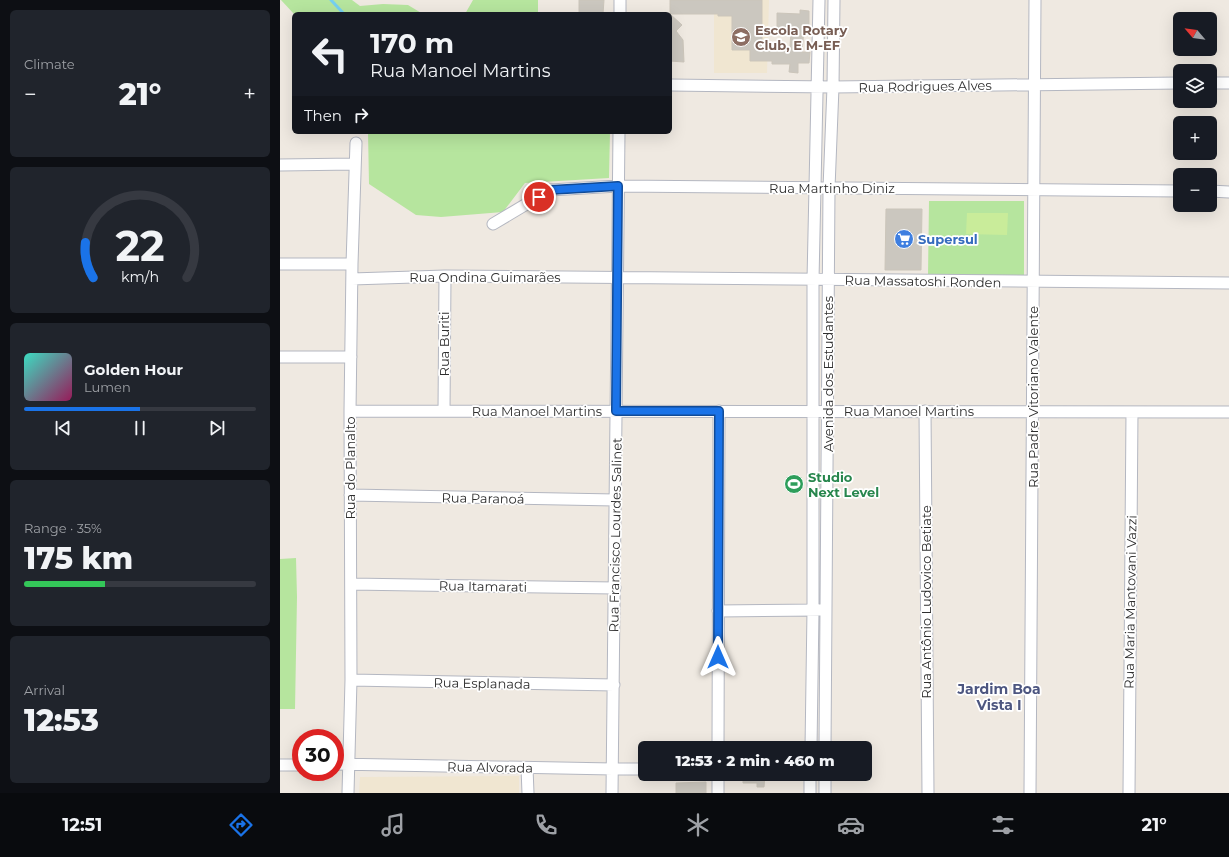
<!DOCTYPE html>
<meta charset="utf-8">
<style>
body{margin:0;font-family:Montserrat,sans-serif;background:#20242c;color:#f1f3f6;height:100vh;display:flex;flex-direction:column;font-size:15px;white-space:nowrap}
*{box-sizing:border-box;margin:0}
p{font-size:13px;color:#9ea1a6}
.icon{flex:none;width:22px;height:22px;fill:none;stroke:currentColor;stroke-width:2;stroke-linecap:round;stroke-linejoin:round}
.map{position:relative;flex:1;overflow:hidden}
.drawer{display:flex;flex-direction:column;gap:10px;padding:10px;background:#0d0f14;width:280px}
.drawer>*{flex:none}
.top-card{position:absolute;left:12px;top:12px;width:380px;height:122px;border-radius:6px;box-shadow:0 4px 16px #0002;background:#171b24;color:#f1f3f6;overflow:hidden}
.needle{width:26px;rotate:299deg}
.tools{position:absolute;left:893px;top:12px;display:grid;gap:8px}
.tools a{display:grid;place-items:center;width:44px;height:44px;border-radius:6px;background:#171b24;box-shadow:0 4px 16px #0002;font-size:20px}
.speed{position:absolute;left:12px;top:729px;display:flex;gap:8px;font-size:20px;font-weight:700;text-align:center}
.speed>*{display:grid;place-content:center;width:52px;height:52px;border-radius:50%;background:#171b24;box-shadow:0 4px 16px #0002;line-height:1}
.speed .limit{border:6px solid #d22;background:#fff;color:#111}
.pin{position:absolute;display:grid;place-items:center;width:34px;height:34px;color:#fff;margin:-17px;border:2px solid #fff;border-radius:50%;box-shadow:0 1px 4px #0007}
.me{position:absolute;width:44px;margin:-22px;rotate:0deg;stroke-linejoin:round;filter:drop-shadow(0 0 3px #0008)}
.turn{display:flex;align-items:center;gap:14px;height:84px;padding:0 12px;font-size:18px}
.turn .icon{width:52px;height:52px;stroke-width:2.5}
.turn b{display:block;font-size:28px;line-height:34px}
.then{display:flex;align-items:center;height:38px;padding:0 12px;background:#0003;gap:8px;font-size:15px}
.big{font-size:30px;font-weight:800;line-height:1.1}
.drawer .widget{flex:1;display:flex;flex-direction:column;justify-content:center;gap:6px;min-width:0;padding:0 14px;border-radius:6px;background:#20242c}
.drawer .dial{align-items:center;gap:0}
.dial svg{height:104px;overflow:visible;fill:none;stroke:#363941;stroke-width:7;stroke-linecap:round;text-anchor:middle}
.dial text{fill:#f1f3f6;stroke:none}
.song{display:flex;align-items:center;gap:12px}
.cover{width:48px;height:48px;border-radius:6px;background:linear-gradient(135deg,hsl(170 70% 55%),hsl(330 70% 35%))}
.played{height:4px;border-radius:2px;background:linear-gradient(90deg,#1a73e8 50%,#363941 50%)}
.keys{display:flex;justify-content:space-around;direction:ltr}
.heat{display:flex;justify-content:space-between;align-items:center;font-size:22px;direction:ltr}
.charge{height:6px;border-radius:3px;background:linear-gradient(90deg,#34c759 35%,#363941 0)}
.trip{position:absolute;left:358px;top:741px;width:234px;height:40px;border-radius:6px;background:#171b24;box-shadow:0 4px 16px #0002;font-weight:800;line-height:40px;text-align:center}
.menu{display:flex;height:64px;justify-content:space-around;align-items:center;background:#090b0e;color:#9ea1a6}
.menu .icon{width:28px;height:28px}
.menu .on{color:#1a73e8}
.menu b{font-size:18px;color:#f1f3f6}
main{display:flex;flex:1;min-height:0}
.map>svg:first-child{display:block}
.education{fill:#f0e6d1}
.green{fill:#b6e59e}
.pitch{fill:#c9ec9a}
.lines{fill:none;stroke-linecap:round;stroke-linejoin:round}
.stream{stroke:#75cff0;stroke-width:3}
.building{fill:#cbc7bf;stroke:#cbc5ba}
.minor-casing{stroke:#b4b7c1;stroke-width:13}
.minor{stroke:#fff;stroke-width:11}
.route-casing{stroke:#114b97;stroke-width:10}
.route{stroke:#1a73e8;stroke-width:7}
.labels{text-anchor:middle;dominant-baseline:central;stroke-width:3.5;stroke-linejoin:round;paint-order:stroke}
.education-label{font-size:13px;font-weight:bold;fill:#785e54;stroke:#fff;text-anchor:start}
.street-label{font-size:13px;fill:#2e2e2e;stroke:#fff}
.shop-label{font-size:13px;font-weight:bold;fill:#366cbe;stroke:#fff;text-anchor:start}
.leisure-label{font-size:13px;font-weight:bold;fill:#27864d;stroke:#fff;text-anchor:start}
.neighbourhood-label{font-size:14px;font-weight:bold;fill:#4d5680;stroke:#fff}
</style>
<main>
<section class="drawer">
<div class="widget"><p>Climate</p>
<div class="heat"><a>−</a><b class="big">21°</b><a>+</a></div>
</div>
<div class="widget dial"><svg viewBox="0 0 100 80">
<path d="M14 69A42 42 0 1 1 86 69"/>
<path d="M14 69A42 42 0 0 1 8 42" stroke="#1a73e8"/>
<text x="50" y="56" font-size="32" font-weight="700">22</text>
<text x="50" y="72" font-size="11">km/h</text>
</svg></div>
<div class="widget">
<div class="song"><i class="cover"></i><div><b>Golden Hour</b><p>Lumen</p></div></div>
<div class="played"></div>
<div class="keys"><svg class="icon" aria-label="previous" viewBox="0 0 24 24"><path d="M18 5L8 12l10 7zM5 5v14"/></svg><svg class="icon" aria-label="pause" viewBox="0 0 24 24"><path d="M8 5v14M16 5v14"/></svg><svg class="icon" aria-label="next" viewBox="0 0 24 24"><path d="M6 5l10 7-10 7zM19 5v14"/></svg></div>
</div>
<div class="widget"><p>Range · 35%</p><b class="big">175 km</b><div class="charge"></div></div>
<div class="widget"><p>Arrival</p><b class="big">12:53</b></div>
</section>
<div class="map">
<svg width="949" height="793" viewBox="0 0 949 793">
<rect width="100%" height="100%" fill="#efe9e1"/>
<path class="education" d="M434 0H489L487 73H434Z
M239 776V793H79L80 777Z"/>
<path class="green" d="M1 0H72L80 6 103 4 128 5 143 14H14Z
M193 0H258V14H185Z
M88 132H330L329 178 245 183 223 212 161 217 136 215 89 184Z
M649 201H744V276L648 275Z
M16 558 17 597 15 709H0V559Z"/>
<path class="pitch" d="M687 213H728L727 235 686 234Z"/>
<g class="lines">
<path class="stream" d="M51 0 64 14"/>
</g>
<path class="building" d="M299 0H324L323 14H299Z
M390 0H482V47H510L511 29 497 28V13L520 14V10L529 11V28H524L522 52H530L529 63H518V73L509 72 510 64H492V61H470V50H452V16H438V14H390Z
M390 14 402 25 396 31 403 40 404 62 390 61Z
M606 209H642L641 270H605Z
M463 774H485L484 787H477V783H463Z
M426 782V793H396V783Z"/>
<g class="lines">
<defs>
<path id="minor" d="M340 14V0
M930 83H949
M390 85 553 87 900 83
M0 165 75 164
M930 191 949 192
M213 224 270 190 338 186 900 191
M0 264H72
M72 279 165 276 949 283
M0 357H71
M70 411 949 412
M164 411 165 276
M645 411 648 793
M70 495 335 500
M71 584 335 588
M438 611 540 610
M71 680 334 685
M438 748 439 411
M531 748 533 610V280L539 0
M545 748 549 188 553 87 554 0
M55 764 333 769H365
M0 765H21
M247 768 248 793
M438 774V793
M68 793 71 680 70 411 72 264 76 143
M332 793 339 132
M530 793V774
M545 793V774
M750 793 755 0
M849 793 852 412"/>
</defs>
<use href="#minor" class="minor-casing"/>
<use href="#minor" class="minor"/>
</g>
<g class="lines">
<defs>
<path id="route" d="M259 197 270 190 338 186 336 411H439L438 657"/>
</defs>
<use href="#route" class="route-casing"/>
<use href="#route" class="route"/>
</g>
<defs>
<symbol id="school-disc" viewBox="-11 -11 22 22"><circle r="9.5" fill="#8d6e63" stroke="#fff"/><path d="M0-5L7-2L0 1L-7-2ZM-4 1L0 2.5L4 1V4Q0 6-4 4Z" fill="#fff"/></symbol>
<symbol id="supermarket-disc" viewBox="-11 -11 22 22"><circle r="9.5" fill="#3f7fe0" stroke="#fff"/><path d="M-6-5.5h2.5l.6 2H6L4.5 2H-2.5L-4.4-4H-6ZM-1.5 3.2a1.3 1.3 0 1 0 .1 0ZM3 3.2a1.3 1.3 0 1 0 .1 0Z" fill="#fff"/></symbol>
<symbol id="stadium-disc" viewBox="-11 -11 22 22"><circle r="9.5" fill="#2e9e5b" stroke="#fff"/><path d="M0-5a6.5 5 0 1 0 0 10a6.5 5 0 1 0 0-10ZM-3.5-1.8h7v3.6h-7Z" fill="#fff"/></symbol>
</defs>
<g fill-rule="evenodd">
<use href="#school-disc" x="450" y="26" width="22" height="22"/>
<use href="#supermarket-disc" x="613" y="228" width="22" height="22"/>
<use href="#stadium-disc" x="503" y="473" width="22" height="22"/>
</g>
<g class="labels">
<g class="education-label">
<text x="475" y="30">Escola Rotary<tspan x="475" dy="15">Club, E M-EF</tspan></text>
</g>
<g class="street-label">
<text transform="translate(645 86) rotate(-1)">Rua Rodrigues Alves</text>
<text x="552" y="188">Rua Martinho Diniz</text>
<text x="205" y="277">Rua Ondina Guimarães</text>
<text transform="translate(643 281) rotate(1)">Rua Massatoshi Ronden</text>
<text transform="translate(164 344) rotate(-90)">Rua Buriti</text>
<text transform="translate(548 374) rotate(-90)">Avenida dos Estudantes</text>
<text transform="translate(753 397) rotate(-90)">Rua Padre Vitoriano Valente</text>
<text x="257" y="411">Rua Manoel Martins</text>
<text x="629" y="411">Rua Manoel Martins</text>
<text transform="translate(70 468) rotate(-90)">Rua do Planalto</text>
<text transform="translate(203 498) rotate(1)">Rua Paranoá</text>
<text transform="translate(335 535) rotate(-89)">Rua Francisco Lourdes Salinet</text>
<text transform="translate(203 586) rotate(1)">Rua Itamarati</text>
<text transform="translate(646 602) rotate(-90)">Rua Antônio Ludovico Betiate</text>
<text transform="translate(850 602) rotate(-89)">Rua Maria Mantovani Vazzi</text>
<text transform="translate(202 683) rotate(1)">Rua Esplanada</text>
<text transform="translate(210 767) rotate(1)">Rua Alvorada</text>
</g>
<g class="shop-label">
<text x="638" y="239">Supersul</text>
</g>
<g class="leisure-label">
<text x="528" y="477">Studio<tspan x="528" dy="15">Next Level</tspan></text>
</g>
<g class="neighbourhood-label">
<text x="719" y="689">Jardim Boa<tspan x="719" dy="16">Vista I</tspan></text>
</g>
</g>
</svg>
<div class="tools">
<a><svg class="needle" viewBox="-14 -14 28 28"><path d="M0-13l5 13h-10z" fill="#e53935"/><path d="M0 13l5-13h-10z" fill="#9ea1a6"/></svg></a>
<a><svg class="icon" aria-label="layers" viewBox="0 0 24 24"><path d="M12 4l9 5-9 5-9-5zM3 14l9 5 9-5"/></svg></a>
<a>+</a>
<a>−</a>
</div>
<div class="speed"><div class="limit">30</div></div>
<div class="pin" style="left:259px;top:197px;background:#d93025"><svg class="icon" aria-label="arrive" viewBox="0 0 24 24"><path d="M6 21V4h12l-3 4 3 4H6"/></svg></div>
<svg class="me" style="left:438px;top:657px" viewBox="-20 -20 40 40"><path d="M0-17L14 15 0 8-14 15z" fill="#1a73e8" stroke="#fff" stroke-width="4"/></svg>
<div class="trip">12:53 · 2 min · 460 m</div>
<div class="top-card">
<div class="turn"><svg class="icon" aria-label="left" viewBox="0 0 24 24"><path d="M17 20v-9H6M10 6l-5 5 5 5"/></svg><div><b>170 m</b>Rua Manoel Martins</div></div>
<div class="then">Then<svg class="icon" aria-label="right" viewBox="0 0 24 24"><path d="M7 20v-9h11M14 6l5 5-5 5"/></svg></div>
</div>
</div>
</main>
<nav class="menu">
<b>12:51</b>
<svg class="icon on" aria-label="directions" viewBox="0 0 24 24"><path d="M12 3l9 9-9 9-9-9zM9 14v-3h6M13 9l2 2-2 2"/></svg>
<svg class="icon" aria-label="music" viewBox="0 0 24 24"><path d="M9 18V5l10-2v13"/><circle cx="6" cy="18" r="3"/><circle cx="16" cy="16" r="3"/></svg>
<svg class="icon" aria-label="phone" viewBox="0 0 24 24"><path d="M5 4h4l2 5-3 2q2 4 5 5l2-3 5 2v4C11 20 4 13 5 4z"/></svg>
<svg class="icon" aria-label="climate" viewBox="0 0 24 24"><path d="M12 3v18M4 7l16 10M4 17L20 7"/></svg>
<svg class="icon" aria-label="car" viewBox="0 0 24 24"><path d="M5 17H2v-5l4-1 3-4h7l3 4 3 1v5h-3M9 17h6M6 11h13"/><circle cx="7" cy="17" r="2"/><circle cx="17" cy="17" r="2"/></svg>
<svg class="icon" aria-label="filters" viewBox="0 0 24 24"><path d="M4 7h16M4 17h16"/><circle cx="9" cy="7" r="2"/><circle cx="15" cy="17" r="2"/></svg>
<b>21°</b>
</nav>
